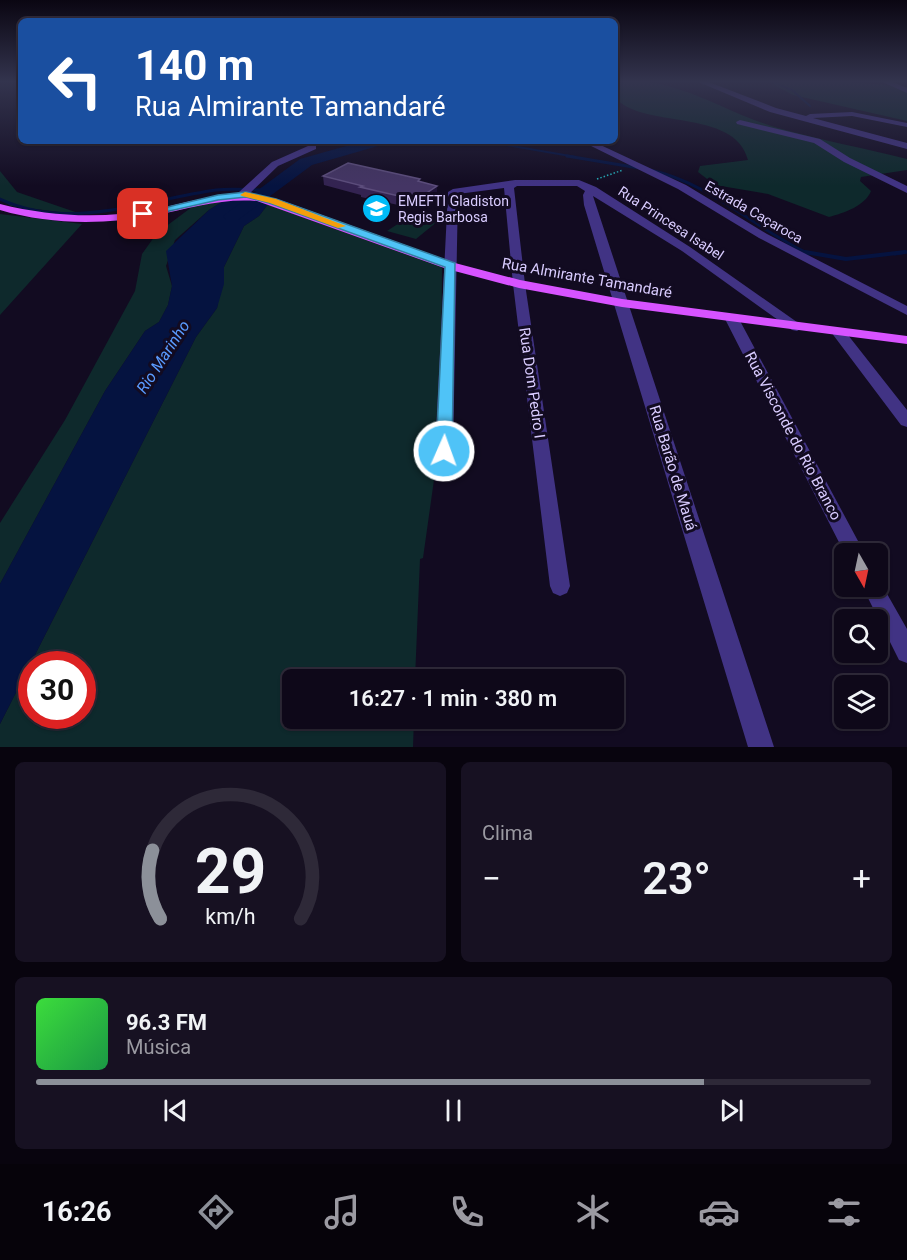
<!DOCTYPE html>
<html lang="pt">
<meta charset="utf-8">
<style>
body{margin:0;font-family:Roboto,sans-serif;background:#171122;color:#f1f3f6;height:100vh;display:flex;flex-direction:column;font-size:22px;white-space:nowrap}
*{box-sizing:border-box;margin:0}
p{font-size:20px;color:#9b9aa2}
.icon{flex:none;width:33px;height:33px;fill:none;stroke:currentColor;stroke-width:2;stroke-linecap:round;stroke-linejoin:round}
.map{position:relative;height:747px;overflow:hidden}
.panel{display:flex;flex-direction:column;gap:15px;padding:15px;background:#08040e;flex:1}
.panel>*{flex:none}
.guide{position:absolute;left:18px;top:18px;width:600px;height:126px;border-radius:9px;box-shadow:0 2px 4px #0004,0 0 0 2px #2e2938;background:#1a4fa0;color:#fff;overflow:hidden}
.needle{width:39px;rotate:171deg}
.buttons{position:absolute;left:834px;top:543px;display:grid;gap:12px}
.buttons a{display:grid;place-items:center;width:54px;height:54px;border-radius:9px;background:#0e0819;box-shadow:0 2px 4px #0004,0 0 0 2px #2e2938;font-size:30px}
.speed{position:absolute;left:18px;top:651px;display:flex;gap:12px;font-size:30px;font-weight:700;text-align:center}
.speed>*{display:grid;place-content:center;width:78px;height:78px;border-radius:50%;background:#0e0819;box-shadow:0 2px 4px #0004,0 0 0 2px #2e2938;line-height:1}
.speed .limit{border:9px solid #d22;background:#fff;color:#111}
.pin{position:absolute;display:grid;place-items:center;width:51px;height:51px;color:#fff;margin:-26px;border-radius:12px;box-shadow:0 3px 9px #0006}
.me{position:absolute;width:66px;margin:-33px;rotate:2deg;stroke-linejoin:round;filter:drop-shadow(0 0 4px #0008)}
.turn{display:flex;align-items:center;gap:21px;height:126px;padding:0 18px;font-size:27px}
.turn .icon{width:78px;height:78px;stroke-width:2.5}
.turn b{display:block;font-size:42px;line-height:51px}
.big{font-size:45px;font-weight:600;line-height:1.1}
.panel .card{flex:1;display:flex;flex-direction:column;justify-content:center;gap:9px;min-width:0;padding:0 21px;border-radius:9px;background:#171122}
.panel .dial{align-items:center;gap:0}
.dial svg{height:156px;overflow:visible;fill:none;stroke:#2e2938;stroke-width:7;stroke-linecap:round;text-anchor:middle}
.dial text{fill:#f1f3f6;stroke:none}
.song{display:flex;align-items:center;gap:18px}
.cover{width:72px;height:72px;border-radius:9px;background:linear-gradient(135deg,hsl(120 70% 55%),hsl(140 70% 35%))}
.played{height:6px;border-radius:3px;background:linear-gradient(90deg,#8c9099 80%,#2e2938 80%)}
.keys{display:flex;justify-content:space-around;direction:ltr}
.heat{display:flex;justify-content:space-between;align-items:center;font-size:33px;direction:ltr}
.panel .tiles{flex:1;display:grid;gap:15px;grid-template-columns:1fr 1fr}
.card:last-child{grid-column:span 2}
.trip{position:absolute;left:282px;top:669px;width:342px;height:60px;border-radius:9px;background:#0e0819;box-shadow:0 2px 4px #0004,0 0 0 2px #2e2938;font-weight:600;line-height:60px;text-align:center}
.tabs{display:flex;height:96px;justify-content:space-around;align-items:center;background:#06030a;color:#9b9aa2}
.tabs .icon{width:42px;height:42px}
.tabs .current{color:#8c9099}
.tabs b{font-size:27px;color:#f1f3f6}
.map>svg:first-child{display:block}
.green{fill:#0e292c;fill-rule:evenodd}
.water{fill:#051340}
.lines{fill:none;stroke-linecap:round;stroke-linejoin:round}
.stream-far2{stroke:#051340;stroke-width:2}
.stream-far1{stroke:#051340;stroke-width:3}
.stream{stroke:#051340;stroke-width:4}
.river{fill:#051340;fill-rule:evenodd}
.path{stroke:#24aeba;stroke-width:1.5;stroke-dasharray:1.5 2;stroke-linecap:butt}
.minor{fill:#413384;fill-rule:evenodd}
.major{fill:#d753ff;fill-rule:evenodd}
.wall{fill:#332351}
.shaded-wall{fill:#1e1236}
.building{fill:#443564;stroke:#5c4d7c;stroke-width:1.5}
.route{fill:#4fc3f7;stroke:#337fa1;stroke-width:1.5}
.slow{fill:#f59e0b}
.labels{text-anchor:middle;dominant-baseline:central;stroke-width:6;stroke-linejoin:round;paint-order:stroke}
.far-poi-label{font-size:14px;fill:#d9ccff;stroke:#120b21;text-anchor:start}
.far-street-label{font-size:14px;fill:#d9ccff;stroke:#120b21}
.street-label{font-size:15px;fill:#d9ccff;stroke:#120b21}
.water-label{font-size:16px;font-style:italic;fill:#5a9bff;stroke:#120b21}
</style>
<div class="map">
<svg width="907" height="747" viewBox="0 0 907 747">
<rect width="100%" height="100%" fill="#120b21"/>
<path class="green" d="M631 81C684 81 728 114 778 128 820 140 864 148 907 159V170L861 177 860 181 871 191C865 206 844 213 829 217L768 194 715 185 698 172 700 166 748 160C735 107 640 130 615 97V84Z
M782 81H836L907 87V121L793 95 774 85Z
M0 171 17 192 84 215 11 206 0 199Z
M228 198 209 210 175 240 166 266 172 286 168 305 159 322 145 331 105 391 0 584V523L65 420 135 291 142 254 157 233 196 204Z
M268 204 442 266 441 430 423 558 420 559 415 679 292 680V718L414 719 413 747H0V724L196 337 217 308 224 267 244 226 259 216ZM32 664H82V716H32Z
M0 214 82 224 0 315Z
M413 214 438 221 416 239 387 231Z"/>
<path class="water" d="M228 198H246L268 204 259 216 244 226 224 267V284L217 308 196 337 0 724V584L105 391 145 331 159 322 168 305 172 286 166 251 209 210Z"/>
<g class="lines">
<path class="stream-far2" d="M770 81 792 90 810 106
M483 141 576 157"/>
<path class="stream-far1" d="M567 156 639 168
M650 170C710 183 754 228 809 254
M0 199C72 232 144 200 216 190 232 188 249 190 266 190
M895 254 907 252"/>
<path class="stream" d="M805 252 846 259 905 252"/>
<path class="river" d="M364 141H387L385 144 312 165 238 220H226L223 216 300 159Z"/>
<path class="path" d="M597 179 623 170"/>
<path class="minor" d="M696 81H706L776 108 806 116 810 114 852 112 907 123V127L852 116 813 118 907 143V149L770 112Z
M880 81H890L907 88V93Z
M740 120 820 139 850 158 907 186V193L844 162 814 143 737 124 736 122Z
M308 141H316V149L278 166 247 196H239V192L272 162 308 146Z
M581 141H592L686 185 767 234 907 306V315L759 238 678 189Z
M515 180H579L596 187 690 247 804 327 797 331 792 330 682 251 593 196 774 747H748L584 205 583 195 585 191 577 186H517L514 188 525 284 570 586 567 593 560 596 553 593 550 586 513 284 504 188 458 194 453 451 450 456 444 458 438 456 435 451 448 192 453 189Z
M732 315 739 319 865 554H845L725 319Z
M839 329 844 330 907 410V427L901 425 834 336 832 333 834 330Z
M878 578 907 629V663L899 660 862 586H878Z"/>
<path class="major" d="M242 193 277 199 455 263 520 280 622 299 907 336V344L622 307 519 288 447 269 257 201C222 198 191 208 156 215 104 225 51 225 0 210V204C52 217 103 219 156 209 185 203 212 195 242 193Z"/>
</g>
<path class="wall" d="M323 176 437 186V195L417 209 361 197V195L324 185Z"/>
<path class="shaded-wall" d="M437 186V195L417 209 416 200Z"/>
<path class="building" d="M348 163 420 179 418 181 437 186 416 200 360 187 363 186 323 176Z"/>
<linearGradient id="sky" x2="0" y2="1"><stop stop-color="#0a0612"/><stop offset="0.44" stop-color="#33344e"/><stop offset="1" stop-color="#33344e" stop-opacity="0"/></linearGradient>
<rect width="907" height="186" fill="url(#sky)"/>
<path class="route" d="M246 192 276 199 455 263 452 451 450 455 444 457 436 451 445 267 269 203 246 197 218 200 143 217 138 214 218 195Z"/>
<path class="slow" d="M245 192 276 199 346 226 338 228 270 203 242 196 240 195Z"/>
<defs>
<symbol id="school-disc" viewBox="-11 -11 22 22"><circle r="9.5" fill="#00bbf7" stroke="#120b21"/><path d="M0-5L7-2L0 1L-7-2ZM-4 1L0 2.5L4 1V4Q0 6-4 4Z" fill="#fff"/></symbol>
</defs>
<g fill-rule="evenodd">
<use href="#school-disc" x="360" y="192" width="33" height="33"/>
</g>
<g class="labels">
<g class="far-poi-label">
<text x="398" y="201">EMEFTI Gladiston<tspan x="398" dy="16">Regis Barbosa</tspan></text>
</g>
<g class="far-street-label">
<text transform="translate(754 212) rotate(30)">Estrada Caçaroca</text>
<text transform="translate(671 223) rotate(33)">Rua Princesa Isabel</text>
</g>
<g class="street-label">
<text transform="translate(587 278) rotate(10)">Rua Almirante Tamandaré</text>
<text transform="translate(532 383) rotate(82)">Rua Dom Pedro I</text>
<text transform="translate(793 436) rotate(62)">Rua Visconde do Rio Branco</text>
<text transform="translate(673 468) rotate(73)">Rua Barão de Mauá</text>
</g>
<g class="water-label">
<text transform="translate(163 357) rotate(-57)">Rio Marinho</text>
</g>
</g>
</svg>
<div class="buttons">
<a><svg class="needle" viewBox="-14 -14 28 28"><path d="M0-13l5 13h-10z" fill="#e53935"/><path d="M0 13l5-13h-10z" fill="#9b9aa2"/></svg></a>
<a><svg class="icon" aria-label="search" viewBox="0 0 24 24"><circle cx="10" cy="10" r="6"/><path d="M15 15l6 6"/></svg></a>
<a><svg class="icon" aria-label="layers" viewBox="0 0 24 24"><path d="M12 4l9 5-9 5-9-5zM3 14l9 5 9-5"/></svg></a>
</div>
<div class="speed"><div class="limit">30</div></div>
<div class="pin" style="left:143px;top:214px;background:#d93025"><svg class="icon" aria-label="arrive" viewBox="0 0 24 24"><path d="M6 21V4h12l-3 4 3 4H6"/></svg></div>
<svg class="me" style="left:444px;top:451px" viewBox="-20 -20 40 40"><circle r="17" fill="#4fc3f7" stroke="#fff" stroke-width="3"/><path d="M0-11L8 9 0 5-8 9z" fill="#fff"/></svg>
<div class="trip">16:27 · 1 min · 380 m</div>
<div class="guide">
<div class="turn"><svg class="icon" aria-label="left" viewBox="0 0 24 24"><path d="M17 20v-9H6M10 6l-5 5 5 5"/></svg><div><b>140 m</b>Rua Almirante Tamandaré</div></div>
</div>
</div>
<section class="panel">
<div class="tiles">
<div class="card dial"><svg viewBox="0 0 100 80">
<path d="M14 69A42 42 0 1 1 86 69"/>
<path d="M14 69A42 42 0 0 1 10 34" stroke="#8c9099"/>
<text x="50" y="56" font-size="32" font-weight="700">29</text>
<text x="50" y="72" font-size="11">km/h</text>
</svg></div>
<div class="card"><p>Clima</p>
<div class="heat"><a>−</a><b class="big">23°</b><a>+</a></div>
</div>
<div class="card">
<div class="song"><i class="cover"></i><div><b>96.3 FM</b><p>Música</p></div></div>
<div class="played"></div>
<div class="keys"><svg class="icon" aria-label="previous" viewBox="0 0 24 24"><path d="M18 5L8 12l10 7zM5 5v14"/></svg><svg class="icon" aria-label="pause" viewBox="0 0 24 24"><path d="M8 5v14M16 5v14"/></svg><svg class="icon" aria-label="next" viewBox="0 0 24 24"><path d="M6 5l10 7-10 7zM19 5v14"/></svg></div>
</div>
</div>
</section>
<nav class="tabs">
<b>16:26</b>
<svg class="icon current" aria-label="directions" viewBox="0 0 24 24"><path d="M12 3l9 9-9 9-9-9zM9 14v-3h6M13 9l2 2-2 2"/></svg>
<svg class="icon" aria-label="music" viewBox="0 0 24 24"><path d="M9 18V5l10-2v13"/><circle cx="6" cy="18" r="3"/><circle cx="16" cy="16" r="3"/></svg>
<svg class="icon" aria-label="phone" viewBox="0 0 24 24"><path d="M5 4h4l2 5-3 2q2 4 5 5l2-3 5 2v4C11 20 4 13 5 4z"/></svg>
<svg class="icon" aria-label="climate" viewBox="0 0 24 24"><path d="M12 3v18M4 7l16 10M4 17L20 7"/></svg>
<svg class="icon" aria-label="car" viewBox="0 0 24 24"><path d="M5 17H2v-5l4-1 3-4h7l3 4 3 1v5h-3M9 17h6M6 11h13"/><circle cx="7" cy="17" r="2"/><circle cx="17" cy="17" r="2"/></svg>
<svg class="icon" aria-label="filters" viewBox="0 0 24 24"><path d="M4 7h16M4 17h16"/><circle cx="9" cy="7" r="2"/><circle cx="15" cy="17" r="2"/></svg>
</nav>
